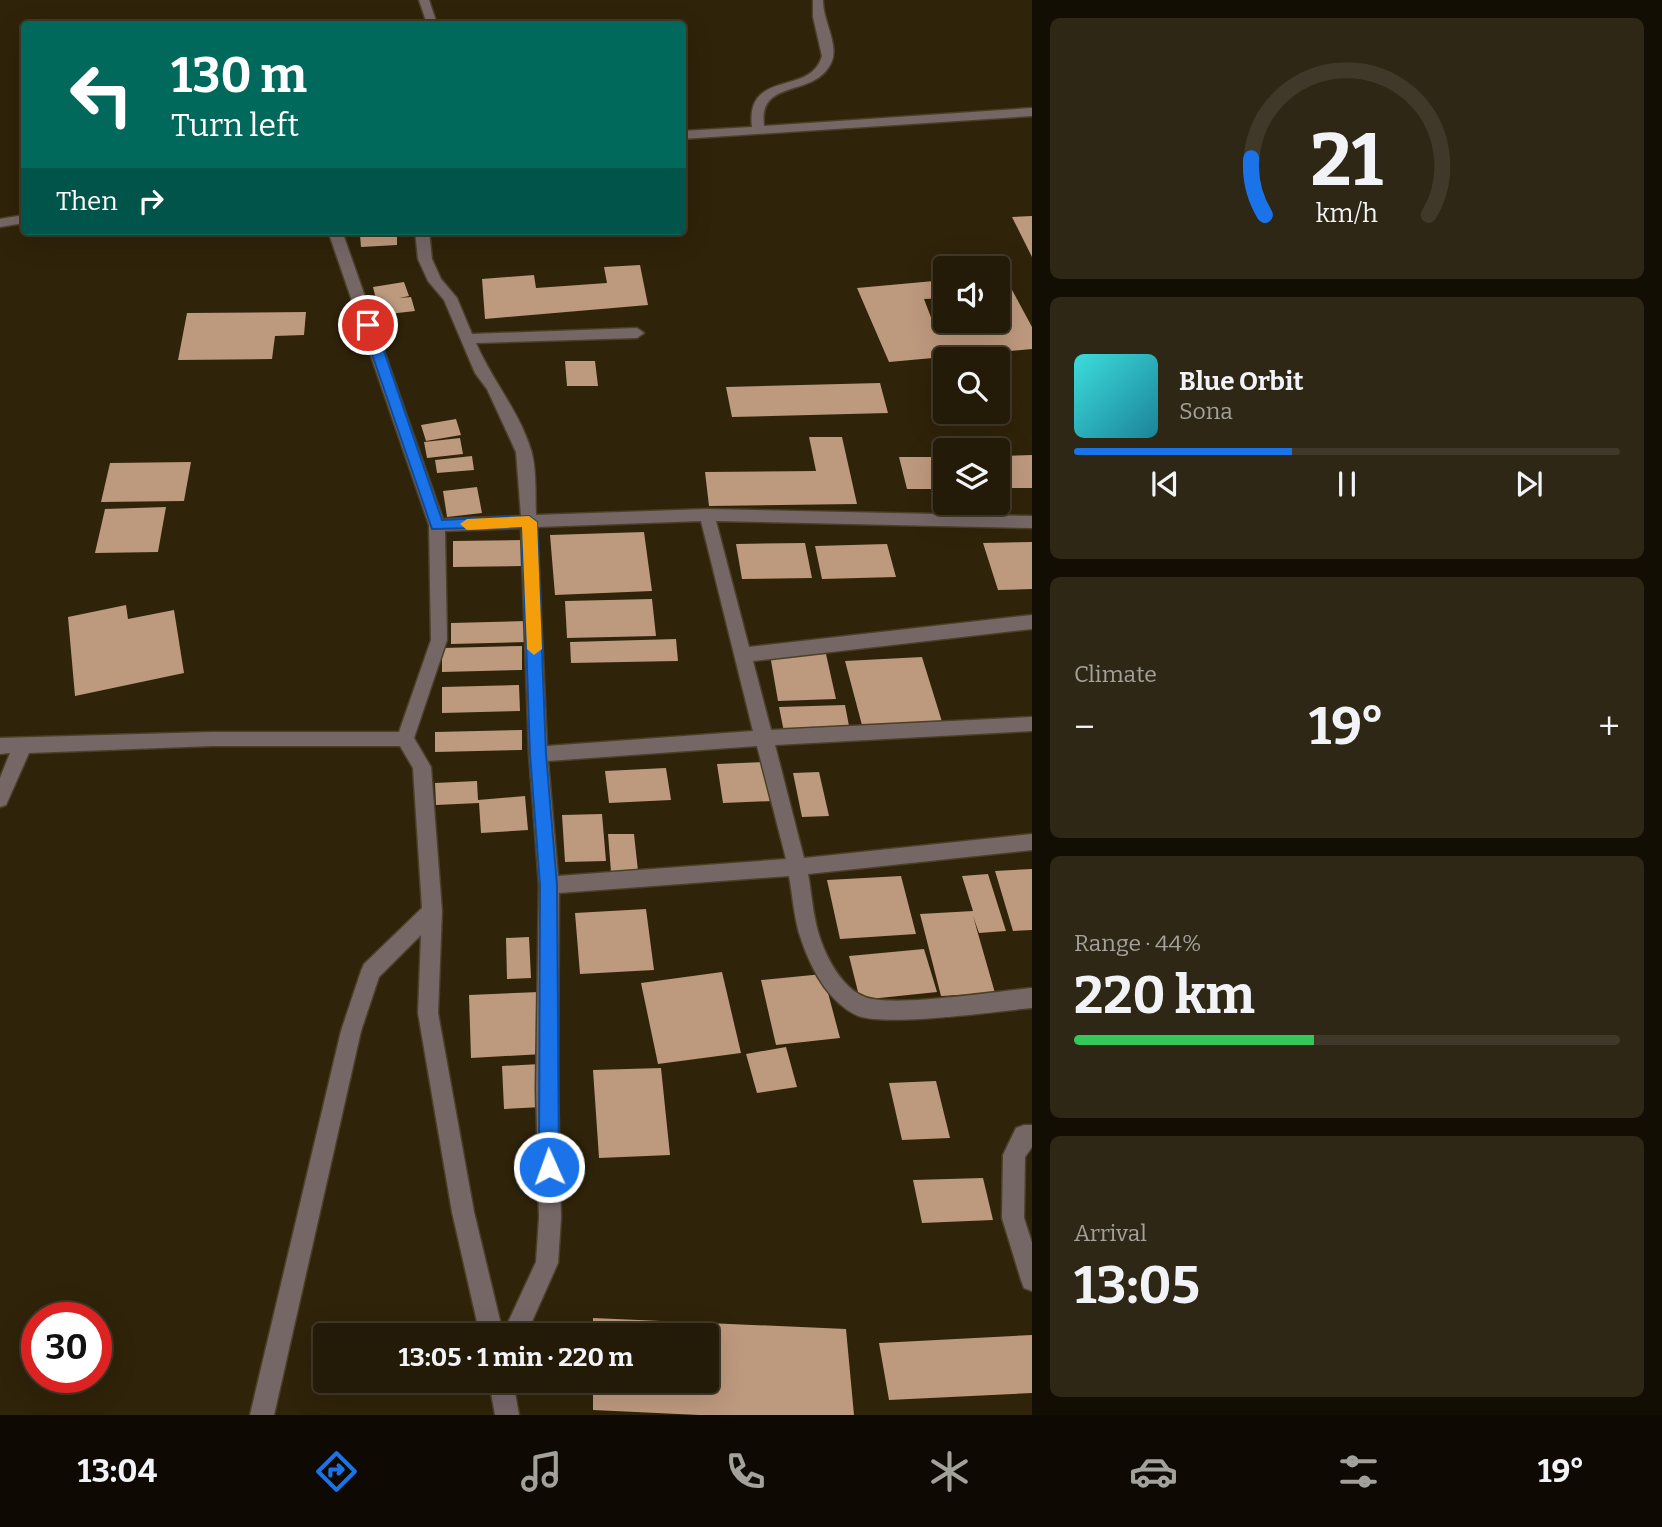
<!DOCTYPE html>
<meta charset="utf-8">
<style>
body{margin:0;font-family:Bitter,serif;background:#2f2715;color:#f1f3f6;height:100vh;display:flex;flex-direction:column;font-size:26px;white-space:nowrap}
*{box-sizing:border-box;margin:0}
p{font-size:23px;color:#a3a19b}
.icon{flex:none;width:38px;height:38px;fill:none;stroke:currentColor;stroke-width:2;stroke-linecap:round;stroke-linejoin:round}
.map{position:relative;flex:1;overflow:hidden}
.drawer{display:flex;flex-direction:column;gap:18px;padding:18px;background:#130e04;width:630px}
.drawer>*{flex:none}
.hud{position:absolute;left:21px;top:21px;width:665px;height:214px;border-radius:7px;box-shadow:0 7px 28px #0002,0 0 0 2px #403828;background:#00695c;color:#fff;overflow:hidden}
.buttons{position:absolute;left:933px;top:256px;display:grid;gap:14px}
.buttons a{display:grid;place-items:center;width:77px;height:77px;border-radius:7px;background:#231a07;box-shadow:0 7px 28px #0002,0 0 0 2px #403828;font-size:35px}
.speed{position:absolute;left:21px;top:1302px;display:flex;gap:14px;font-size:35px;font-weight:700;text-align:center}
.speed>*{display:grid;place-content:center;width:91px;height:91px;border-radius:50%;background:#231a07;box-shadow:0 7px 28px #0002,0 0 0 2px #403828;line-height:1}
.speed .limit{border:10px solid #d22;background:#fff;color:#111}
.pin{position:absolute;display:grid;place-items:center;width:60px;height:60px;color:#fff;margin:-30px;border:4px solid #fff;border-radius:50%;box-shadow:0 2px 7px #0007}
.me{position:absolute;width:77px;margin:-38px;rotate:358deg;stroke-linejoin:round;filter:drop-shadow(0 0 5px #0008)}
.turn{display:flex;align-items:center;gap:24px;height:147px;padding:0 35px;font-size:32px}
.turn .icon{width:91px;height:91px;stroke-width:2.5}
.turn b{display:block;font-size:49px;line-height:60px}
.then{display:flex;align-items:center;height:66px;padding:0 35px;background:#0003;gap:14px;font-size:26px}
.big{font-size:52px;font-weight:700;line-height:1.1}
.drawer .tile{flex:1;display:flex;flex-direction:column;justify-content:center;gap:10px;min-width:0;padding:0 24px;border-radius:10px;background:#2f2715}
.drawer .dial{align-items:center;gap:0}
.dial svg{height:182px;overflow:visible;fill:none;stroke:#403828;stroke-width:7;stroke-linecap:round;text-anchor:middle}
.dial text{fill:#f1f3f6;stroke:none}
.song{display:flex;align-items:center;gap:21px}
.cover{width:84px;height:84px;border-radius:10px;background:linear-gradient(135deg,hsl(180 70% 55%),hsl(190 70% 35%))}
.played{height:7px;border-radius:4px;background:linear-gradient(90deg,#1a73e8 40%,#403828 40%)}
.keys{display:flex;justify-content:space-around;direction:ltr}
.heat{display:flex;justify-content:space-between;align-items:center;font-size:38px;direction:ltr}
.charge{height:10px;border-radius:5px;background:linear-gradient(90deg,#34c759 44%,#403828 0)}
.trip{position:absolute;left:313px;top:1323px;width:406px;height:70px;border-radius:7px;background:#231a07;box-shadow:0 7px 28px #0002,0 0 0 2px #403828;font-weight:700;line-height:70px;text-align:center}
.tabs{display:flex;height:112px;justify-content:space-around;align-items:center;background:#0e0a03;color:#a3a19b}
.tabs .icon{width:49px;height:49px}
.tabs .active{color:#1a73e8}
.tabs b{font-size:32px;color:#f1f3f6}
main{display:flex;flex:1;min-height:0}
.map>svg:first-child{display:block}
.building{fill:#bd997e}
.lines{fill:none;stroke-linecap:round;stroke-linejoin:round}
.minor-casing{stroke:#4b4027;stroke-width:3}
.minor{fill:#766767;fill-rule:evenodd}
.route{fill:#1a73e8;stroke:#114b97;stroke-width:2}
.slow{fill:#f59e0b}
</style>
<main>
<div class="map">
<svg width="1032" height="1415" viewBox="0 0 1032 1415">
<rect width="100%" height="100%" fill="#2f2309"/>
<path class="building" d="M1032 216V257L1012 217Z
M397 234V245L361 247 360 235Z
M640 265 648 305 485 319 482 279 534 275 536 288 607 283 604 267Z
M1004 275 1032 327V349L889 362 857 288 945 280V298L924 299 932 320 944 326 981 325 985 320H998V276Z
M404 282 409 296 399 298 411 297 415 311 380 315 373 287Z
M306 312 304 335 275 336 272 359 178 360 187 313Z
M565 361H595L598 386H567Z
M880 383 888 413 732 417 726 387Z
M456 419 461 435 426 441 421 425Z
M809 437H842L857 504 709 506 705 472 816 471Z
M460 438 463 454 427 458 424 442Z
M1032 455V488H998V456Z
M472 456 474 470 437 473 435 460Z
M899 457H945V489H907Z
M191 462 184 501 101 502 110 463Z
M477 487 482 513 447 517 443 491Z
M166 507 158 552 95 553 105 509Z
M644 532 652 591 555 595 550 535Z
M524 540 525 566 453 567V541Z
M1032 542V589L998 590 983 543Z
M805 543 812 578 742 579 736 544Z
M887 544 896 577 822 579 815 546Z
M652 599 656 636 567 638 565 601Z
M126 605 128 619 174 610 184 673 75 696 68 617Z
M526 621 527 642 451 644V623Z
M676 639 678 661 571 663 570 642Z
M522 646V670L442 672V648Z
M826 654 836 699 778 701 770 655Z
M922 657 943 725 863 729 845 661Z
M519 685 520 711 442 713V687Z
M845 705 850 731 784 732 779 707Z
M522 730V750L435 752V732Z
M764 762 772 801 723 803 717 764Z
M666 768 671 800 609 803 605 771Z
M819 772 829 816 802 817 793 773Z
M477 781 478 800 525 796 528 830 481 833 479 803 436 805 435 783Z
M602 814 606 861 565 862 562 815Z
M608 834H634L638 871 611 872Z
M1032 869V930L1013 931 995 871Z
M988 874 1006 931 979 933 973 916 995 993 941 996 920 914 973 911 962 876Z
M901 876 916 934 840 939 827 880Z
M646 909 654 970 580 974 575 913Z
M529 937 531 978 507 979 506 938Z
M924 949 937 992 860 1000 849 956Z
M722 972 741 1053 658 1064 641 983Z
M823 974 840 1038 776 1045 761 980Z
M539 992 543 1054 471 1058 469 995Z
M786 1047 797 1087 757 1093 746 1054Z
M540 1064 542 1107 504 1109 502 1066Z
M661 1068 670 1155 599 1158 593 1070Z
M936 1081 950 1138 902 1140 889 1083Z
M983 1178 993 1220 922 1223 913 1180Z
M593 1318 846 1329 854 1415H699L593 1410V1381H707V1335H593Z
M1032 1335V1393L889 1400 879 1343Z"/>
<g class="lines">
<defs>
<path id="minor" d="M419 0H429L437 24H427Z
M813 0H823C822 19 840 46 831 63 814 99 758 77 764 126L1032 108V116L682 139V131L752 127C745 68 811 97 822 56L813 17Z
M24 215V223L0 227V219Z
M328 231H342L443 519 521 516 516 452 487 389 475 373 444 300 428 281 418 259 415 231H429L432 259 441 279 457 298 472 334 637 328 644 333 637 338 476 343C492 380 519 411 531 450 537 470 535 495 536 515L707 509 1032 516V528L716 521 749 647 1032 615V629L753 661 771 730 1032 717V731L775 745 804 858 1032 834V850L808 874C812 895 813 918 820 938 827 959 843 989 865 997 893 1008 997 991 1032 988V1008C996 1011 884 1028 856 1015 828 1001 811 969 801 939 794 920 793 897 789 876L559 893 558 1089 561 1218 558 1263 526 1335H480L452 1212 418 1013 421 935 379 977 361 1031 274 1415H250L341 1031 361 971 364 964 422 908 413 768 400 746H212L29 753 6 805 0 807V778L10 753 0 754V738L212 732H399L431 640 429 525ZM701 521 753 731 547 746 537 527ZM521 528 529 754 539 885 536 1089 539 1218 536 1262 503 1333 474 1212 438 1013 442 911 431 767 414 738 447 640 445 531ZM757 746 786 859 558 876 548 761Z
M1024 1125H1032V1147L1025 1157 1024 1218 1032 1243V1291L1024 1288 1021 1280 1002 1218 1003 1155 1016 1128Z
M489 1381H513L519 1415H495Z"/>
</defs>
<use href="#minor" class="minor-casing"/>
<use href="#minor" class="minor"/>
</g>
<path class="route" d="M368 321 375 325 442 520 529 516 537 522 546 754 557 885 559 1167 556 1174 549 1176 542 1174 539 1167 540 885 530 754 522 527 432 529 362 325Z"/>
<path class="slow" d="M529 516 537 522 542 649 534 655 527 649 522 527 467 530 460 524 467 519Z"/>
</svg>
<div class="buttons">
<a><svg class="icon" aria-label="sound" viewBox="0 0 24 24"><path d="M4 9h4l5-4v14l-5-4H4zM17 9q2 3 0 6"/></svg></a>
<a><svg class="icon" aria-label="search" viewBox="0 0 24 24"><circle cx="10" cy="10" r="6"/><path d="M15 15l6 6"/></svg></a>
<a><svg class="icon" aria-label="layers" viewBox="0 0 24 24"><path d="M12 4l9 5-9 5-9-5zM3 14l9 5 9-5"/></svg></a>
</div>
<div class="speed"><div class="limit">30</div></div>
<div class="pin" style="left:368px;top:325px;background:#d93025"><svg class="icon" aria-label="arrive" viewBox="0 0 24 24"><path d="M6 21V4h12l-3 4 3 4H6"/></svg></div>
<svg class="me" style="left:549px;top:1167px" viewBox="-20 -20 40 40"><circle r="17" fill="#1a73e8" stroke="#fff" stroke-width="3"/><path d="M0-11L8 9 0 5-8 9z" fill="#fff"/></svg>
<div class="trip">13:05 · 1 min · 220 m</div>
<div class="hud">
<div class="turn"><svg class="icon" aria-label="left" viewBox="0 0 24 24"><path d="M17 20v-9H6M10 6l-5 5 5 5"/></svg><div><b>130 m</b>Turn left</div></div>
<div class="then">Then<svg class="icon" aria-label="right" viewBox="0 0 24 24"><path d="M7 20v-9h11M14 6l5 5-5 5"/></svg></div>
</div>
</div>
<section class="drawer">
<div class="tile dial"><svg viewBox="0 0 100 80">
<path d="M14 69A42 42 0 1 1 86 69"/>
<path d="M14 69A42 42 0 0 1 8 44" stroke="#1a73e8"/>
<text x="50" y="56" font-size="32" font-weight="700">21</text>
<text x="50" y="72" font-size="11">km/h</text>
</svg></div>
<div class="tile">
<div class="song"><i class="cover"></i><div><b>Blue Orbit</b><p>Sona</p></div></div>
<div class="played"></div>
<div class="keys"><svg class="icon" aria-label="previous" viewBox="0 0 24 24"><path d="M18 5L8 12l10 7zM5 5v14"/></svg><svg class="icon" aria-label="pause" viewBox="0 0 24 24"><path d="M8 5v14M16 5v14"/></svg><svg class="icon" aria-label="next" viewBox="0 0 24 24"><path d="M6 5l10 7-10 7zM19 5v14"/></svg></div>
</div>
<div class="tile"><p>Climate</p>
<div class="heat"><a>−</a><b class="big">19°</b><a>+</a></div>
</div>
<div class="tile"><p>Range · 44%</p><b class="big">220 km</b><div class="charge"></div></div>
<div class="tile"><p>Arrival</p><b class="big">13:05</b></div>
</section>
</main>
<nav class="tabs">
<b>13:04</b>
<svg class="icon active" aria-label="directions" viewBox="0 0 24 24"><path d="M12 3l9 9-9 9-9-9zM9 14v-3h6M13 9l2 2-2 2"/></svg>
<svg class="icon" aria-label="music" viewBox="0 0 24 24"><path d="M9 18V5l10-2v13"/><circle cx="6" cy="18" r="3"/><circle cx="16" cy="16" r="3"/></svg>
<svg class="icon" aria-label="phone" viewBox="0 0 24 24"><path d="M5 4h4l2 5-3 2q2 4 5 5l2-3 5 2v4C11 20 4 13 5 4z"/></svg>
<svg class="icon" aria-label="climate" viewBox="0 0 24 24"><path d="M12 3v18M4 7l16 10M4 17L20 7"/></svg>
<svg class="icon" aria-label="car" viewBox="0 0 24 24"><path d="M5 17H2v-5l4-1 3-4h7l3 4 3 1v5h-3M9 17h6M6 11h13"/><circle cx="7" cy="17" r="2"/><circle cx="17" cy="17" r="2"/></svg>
<svg class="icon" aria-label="filters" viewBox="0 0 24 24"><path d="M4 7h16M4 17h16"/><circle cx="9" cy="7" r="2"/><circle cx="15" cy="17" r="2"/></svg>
<b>19°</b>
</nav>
